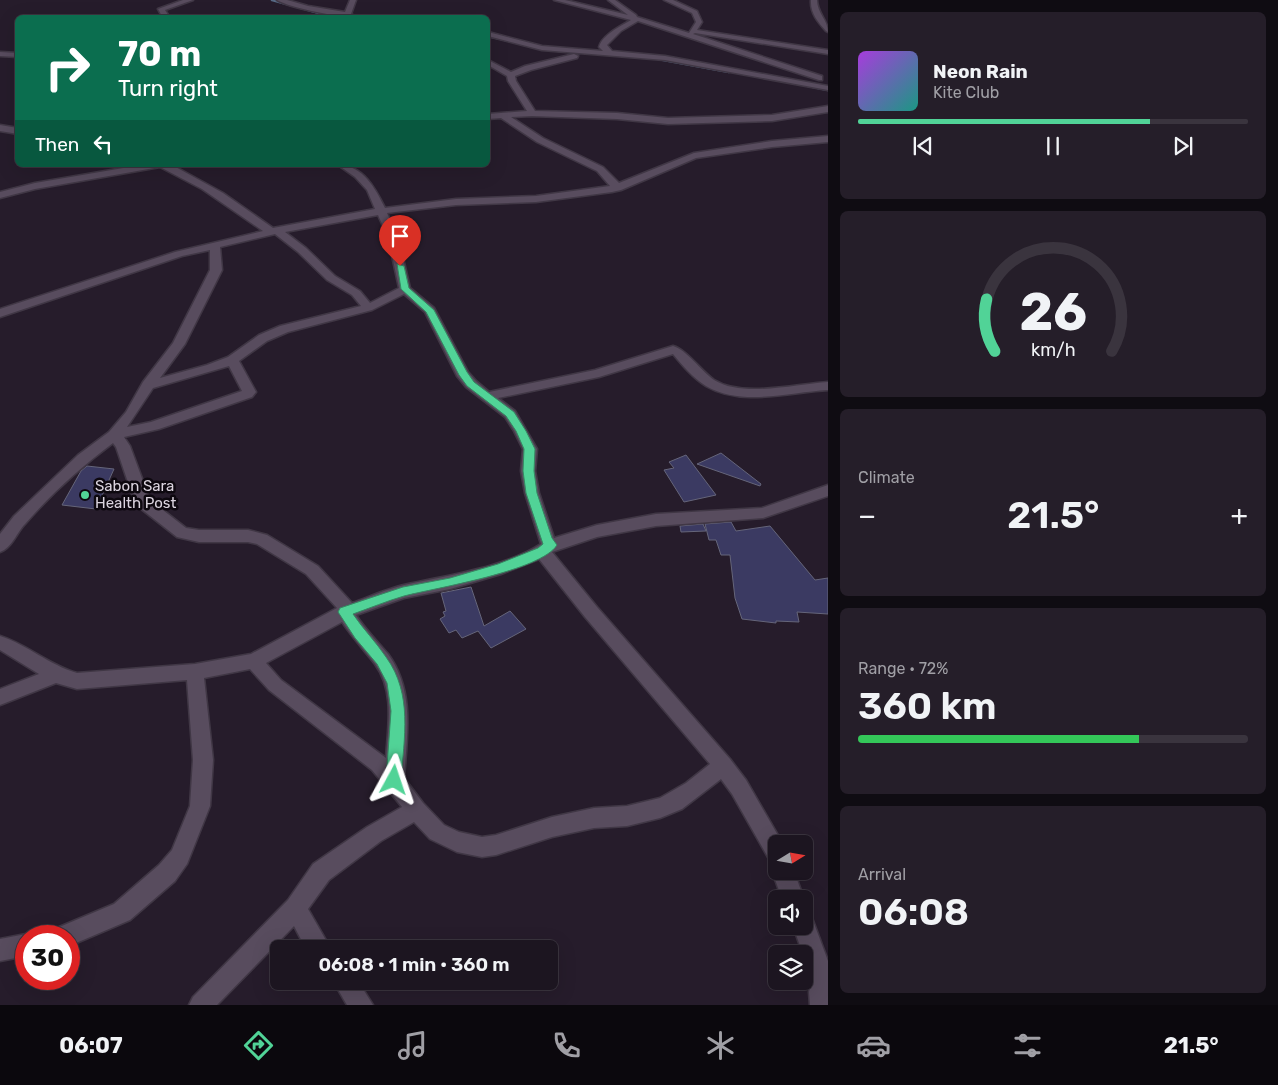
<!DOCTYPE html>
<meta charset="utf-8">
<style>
body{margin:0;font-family:Rubik,sans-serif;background:#251e29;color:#f1f3f6;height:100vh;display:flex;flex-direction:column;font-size:19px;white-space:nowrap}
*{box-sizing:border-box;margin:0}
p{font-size:16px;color:#a09fa5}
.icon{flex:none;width:28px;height:28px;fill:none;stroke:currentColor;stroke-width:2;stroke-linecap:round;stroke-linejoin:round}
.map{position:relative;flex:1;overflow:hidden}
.drawer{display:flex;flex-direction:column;gap:12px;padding:12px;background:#0f0c12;width:450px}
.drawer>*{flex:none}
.banner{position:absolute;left:15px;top:15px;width:475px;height:152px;border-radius:8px;box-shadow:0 5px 20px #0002,0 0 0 1px #3a343e;background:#0b6e4f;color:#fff;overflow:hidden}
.needle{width:32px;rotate:79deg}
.controls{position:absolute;left:768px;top:835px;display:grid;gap:10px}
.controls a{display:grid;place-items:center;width:45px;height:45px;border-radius:8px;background:#1c1520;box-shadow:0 5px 20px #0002,0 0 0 1px #3a343e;font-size:25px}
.speed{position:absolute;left:15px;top:925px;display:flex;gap:10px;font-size:25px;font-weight:700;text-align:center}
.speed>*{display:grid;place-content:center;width:65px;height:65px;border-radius:50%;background:#1c1520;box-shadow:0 5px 20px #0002,0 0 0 1px #3a343e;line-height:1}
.speed .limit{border:8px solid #d22;background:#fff;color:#111}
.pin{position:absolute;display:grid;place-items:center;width:42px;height:42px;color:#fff;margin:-51px -21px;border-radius:50% 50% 50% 0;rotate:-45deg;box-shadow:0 0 5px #0007}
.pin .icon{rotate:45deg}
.me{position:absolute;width:55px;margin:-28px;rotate:5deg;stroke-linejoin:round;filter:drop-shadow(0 0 4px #0008)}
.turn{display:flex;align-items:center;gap:18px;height:105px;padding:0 20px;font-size:22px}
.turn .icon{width:65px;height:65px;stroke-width:2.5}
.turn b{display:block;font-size:35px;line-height:42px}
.then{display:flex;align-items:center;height:48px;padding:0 20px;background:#0003;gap:10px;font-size:19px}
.big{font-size:38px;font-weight:600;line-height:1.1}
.drawer .card{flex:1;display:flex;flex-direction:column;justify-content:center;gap:8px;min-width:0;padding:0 18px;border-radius:8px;background:#251e29}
.drawer .dial{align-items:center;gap:0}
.dial svg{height:130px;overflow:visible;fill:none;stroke:#3a343e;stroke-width:7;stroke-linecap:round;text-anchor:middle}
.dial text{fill:#f1f3f6;stroke:none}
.song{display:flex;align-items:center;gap:15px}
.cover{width:60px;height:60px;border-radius:8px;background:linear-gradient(135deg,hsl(280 70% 55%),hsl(170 70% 35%))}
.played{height:5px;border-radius:2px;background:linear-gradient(90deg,#51d397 75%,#3a343e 75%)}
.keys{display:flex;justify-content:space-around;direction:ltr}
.heat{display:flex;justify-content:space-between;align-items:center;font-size:28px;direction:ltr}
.charge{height:8px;border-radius:4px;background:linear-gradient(90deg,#34c759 72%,#3a343e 0)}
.trip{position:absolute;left:270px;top:940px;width:288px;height:50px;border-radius:8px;background:#1c1520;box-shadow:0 5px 20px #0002,0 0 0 1px #3a343e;font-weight:600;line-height:50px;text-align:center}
.dock{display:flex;height:80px;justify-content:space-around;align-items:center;background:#0b080d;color:#a09fa5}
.dock .icon{width:35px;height:35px}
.dock .selected{color:#51d397}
.dock b{font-size:22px;color:#f1f3f6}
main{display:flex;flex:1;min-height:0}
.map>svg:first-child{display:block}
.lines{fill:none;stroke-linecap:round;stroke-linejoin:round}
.stream{stroke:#566883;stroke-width:2.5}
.building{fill:#3b3a62;stroke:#65657a}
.street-casing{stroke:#403745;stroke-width:3}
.street{fill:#584c5e;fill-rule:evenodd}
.route{fill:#51d397;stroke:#358962}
.poi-dot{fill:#51d397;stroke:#0d080f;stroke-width:2}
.labels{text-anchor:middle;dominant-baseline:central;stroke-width:5;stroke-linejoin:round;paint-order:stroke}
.poi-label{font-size:15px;fill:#dbd4df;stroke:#0d080f;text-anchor:start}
</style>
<main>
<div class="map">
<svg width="828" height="1005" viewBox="0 0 828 1005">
<rect width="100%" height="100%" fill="#261c2b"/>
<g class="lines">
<path class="stream" d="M272 0 337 18
M488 36 538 48
M549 50 580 53
M658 59 729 72
M808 86 828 90"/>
</g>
<path class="building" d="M721 453 761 484 760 486 697 464Z
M686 455 716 495 684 502 664 470 674 468 669 462Z
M87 466 114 469 96 509 62 505 81 471Z
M731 522 736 531 770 526 815 580 828 578V614L797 612 799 622 776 621V623L742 619 735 598 730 555H721L716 540H709L705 524Z
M703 524 706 531 681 532 680 526Z
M471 587 484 626 510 611 526 629 491 648 478 631 462 638 456 630 449 633 440 619 445 616 443 612 446 611 441 593Z"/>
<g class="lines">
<defs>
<path id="street" d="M183 0H193L165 10 170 18H163L158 9Z
M277 0H287L308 6 345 12 350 0H356L351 14 359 18C343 18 290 8 277 0Z
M554 0H565L628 15 608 0H615L636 15 637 17 689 33 696 22 692 13 664 0H673L697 11 702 22 697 30 828 50V54L695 33 693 34 822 76V80H819L638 21 621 31 607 45 612 51 665 56 828 86V90L665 60 542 50 488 36V32L542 46 603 51 599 47C602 35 621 26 631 20Z
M811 0H817C817 13 828 20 828 32L826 31C818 22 810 13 811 0Z
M0 52 18 53V57L0 56Z
M574 54 578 56 577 58 531 70 515 76 516 81 535 111 617 113 668 118 772 115 828 106V112L772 121 668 124 617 119 532 116 511 117 543 138 603 167 619 183 694 153 772 141 828 136V142L772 147 696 158 621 190 612 192 536 202 456 205 387 213 398 237 410 288 434 308 468 372 476 381 489 392 595 370 673 346C687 350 700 370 714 380 743 398 795 384 828 382V390C790 392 742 407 706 386 693 378 683 366 673 354L599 377 498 398 515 411 537 449 535 471 539 493 554 538 597 525 656 514 762 508 828 485V496L763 518 656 526 597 537 552 552 597 607 730 759 746 780 783 844H776V862L769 859 732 794 721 779 682 809 660 818 627 826 594 828 552 837 496 855 482 857 457 852 430 839 414 822 381 841 329 880 308 909 331 949H306L294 926 217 1005H189L193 997 288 900 313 864 367 827 402 807 372 770 269 690 250 669 204 678 213 760 210 806 187 864 175 881 130 920 69 946V936H54L57 928 114 904 159 865 172 850 190 806 193 760 187 680 77 689 56 683 0 705V689L39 674 0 650V636C28 645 49 665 77 673L195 664 251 654 337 608 306 574 257 544 248 542H199L177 537 140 508 132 494 116 447 113 443C82 466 51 494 25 524 17 532 12 548 0 552V534L14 516 78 455 109 432 126 412 143 382 173 343 210 270V250L182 256 0 317V309L175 252 263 231 202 189 160 167 35 189 0 198V192L35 183 141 165H172L223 193 273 228 375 209 367 190 355 177 338 165C363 165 375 188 385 208L456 199 536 196 610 186 597 171 537 142 501 118 488 119V114L527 111 508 81 507 76 488 65V60L511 72 525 66ZM378 215 388 237 399 288 370 303 360 291 335 276 306 248 285 232ZM275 234 298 252 327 280 352 295 361 306 280 326 259 335 228 357 207 365 160 378 185 344 222 270 220 247ZM404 294 425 312 457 376 466 387 505 417 514 431 523 449 521 471 525 493 541 544C504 568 447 575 404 585 387 589 369 597 352 603L318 566 267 535 248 530H199L186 528 150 500 130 446 124 437 159 429 252 397 256 392 239 361 267 341 288 332 372 310ZM229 366 242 391 151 422 127 427 153 388ZM539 559 585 617 710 764 686 783 660 798 627 806 594 808 552 817 496 835 482 837 459 832 444 825 423 803 404 778C407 735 415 691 388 654 377 641 365 629 356 615L404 598 450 589 501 574ZM342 622C352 637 364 650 375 664 395 691 388 727 386 758L281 680 266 663Z
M0 125 18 128V134L0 131Z
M776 863V871H794L804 899H782L772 871Z
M804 915 812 918 828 961V1005H810L809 992 812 980 793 926H804Z
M26 934 32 936H26V956L0 961V939Z
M333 981H358L373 1005H347Z"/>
</defs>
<use href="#street" class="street-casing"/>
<use href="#street" class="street"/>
</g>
<path class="route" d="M397 264 404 266 409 288 434 310 467 372 474 382 514 412 526 431 535 449 534 471 537 493 552 538 557 545C541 571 435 588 404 596 387 601 370 608 353 614 363 629 376 642 386 657 413 694 404 738 401 780L399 785 394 787 389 785 386 780 391 711 387 683 377 664 355 638 340 615 338 612 340 608 403 587 450 578 498 564 538 548 543 544 526 493 523 471 524 449 516 431 506 416 467 386 459 375 426 312 401 289Z"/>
<circle class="poi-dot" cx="85" cy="495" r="5"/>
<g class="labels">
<g class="poi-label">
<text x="95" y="486">Sabon Sara<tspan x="95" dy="17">Health Post</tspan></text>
</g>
</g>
</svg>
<div class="controls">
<a><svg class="needle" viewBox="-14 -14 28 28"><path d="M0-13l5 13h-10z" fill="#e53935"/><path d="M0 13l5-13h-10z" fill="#a09fa5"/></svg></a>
<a><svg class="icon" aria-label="sound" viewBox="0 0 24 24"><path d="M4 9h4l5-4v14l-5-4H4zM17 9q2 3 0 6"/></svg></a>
<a><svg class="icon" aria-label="layers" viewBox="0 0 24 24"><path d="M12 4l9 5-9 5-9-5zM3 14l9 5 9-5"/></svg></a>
</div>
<div class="speed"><div class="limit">30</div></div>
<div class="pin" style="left:400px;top:266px;background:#d93025"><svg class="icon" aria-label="arrive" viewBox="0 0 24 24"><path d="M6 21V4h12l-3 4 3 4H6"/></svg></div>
<svg class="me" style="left:394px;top:780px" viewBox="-20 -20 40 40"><path d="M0-17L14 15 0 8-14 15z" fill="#51d397" stroke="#fff" stroke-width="4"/></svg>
<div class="trip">06:08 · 1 min · 360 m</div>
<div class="banner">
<div class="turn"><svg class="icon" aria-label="right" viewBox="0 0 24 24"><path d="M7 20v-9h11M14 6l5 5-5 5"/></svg><div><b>70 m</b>Turn right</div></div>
<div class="then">Then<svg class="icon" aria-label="left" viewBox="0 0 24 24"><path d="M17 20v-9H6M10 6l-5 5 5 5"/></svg></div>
</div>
</div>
<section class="drawer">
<div class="card">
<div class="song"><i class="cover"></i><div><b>Neon Rain</b><p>Kite Club</p></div></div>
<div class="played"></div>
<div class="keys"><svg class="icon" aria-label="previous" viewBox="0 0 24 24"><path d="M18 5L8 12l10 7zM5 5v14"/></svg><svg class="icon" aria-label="pause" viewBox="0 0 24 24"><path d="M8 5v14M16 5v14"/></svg><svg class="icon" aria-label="next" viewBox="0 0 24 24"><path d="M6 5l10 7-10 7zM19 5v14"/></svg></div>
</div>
<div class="card dial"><svg viewBox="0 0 100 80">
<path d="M14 69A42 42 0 1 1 86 69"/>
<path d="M14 69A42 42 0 0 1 9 37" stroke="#51d397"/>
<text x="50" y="56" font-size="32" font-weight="700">26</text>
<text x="50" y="72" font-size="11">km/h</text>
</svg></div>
<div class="card"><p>Climate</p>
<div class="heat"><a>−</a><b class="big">21.5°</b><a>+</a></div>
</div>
<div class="card"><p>Range · 72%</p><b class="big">360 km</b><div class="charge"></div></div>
<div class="card"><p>Arrival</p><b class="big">06:08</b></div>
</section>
</main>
<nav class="dock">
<b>06:07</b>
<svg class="icon selected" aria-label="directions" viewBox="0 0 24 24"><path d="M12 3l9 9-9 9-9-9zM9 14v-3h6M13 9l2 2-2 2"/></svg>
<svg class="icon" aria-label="music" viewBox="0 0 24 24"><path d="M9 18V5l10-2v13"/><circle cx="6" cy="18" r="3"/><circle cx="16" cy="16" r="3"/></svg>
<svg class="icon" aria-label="phone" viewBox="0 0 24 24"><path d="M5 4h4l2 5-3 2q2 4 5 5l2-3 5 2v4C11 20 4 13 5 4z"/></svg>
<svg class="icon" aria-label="climate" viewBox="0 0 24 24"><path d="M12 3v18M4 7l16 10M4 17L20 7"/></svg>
<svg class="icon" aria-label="car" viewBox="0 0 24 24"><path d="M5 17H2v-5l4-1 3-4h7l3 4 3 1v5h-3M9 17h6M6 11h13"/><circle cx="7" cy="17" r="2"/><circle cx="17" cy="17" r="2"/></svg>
<svg class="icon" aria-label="filters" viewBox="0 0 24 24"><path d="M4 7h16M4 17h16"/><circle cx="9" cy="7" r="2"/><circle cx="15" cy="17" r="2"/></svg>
<b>21.5°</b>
</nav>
